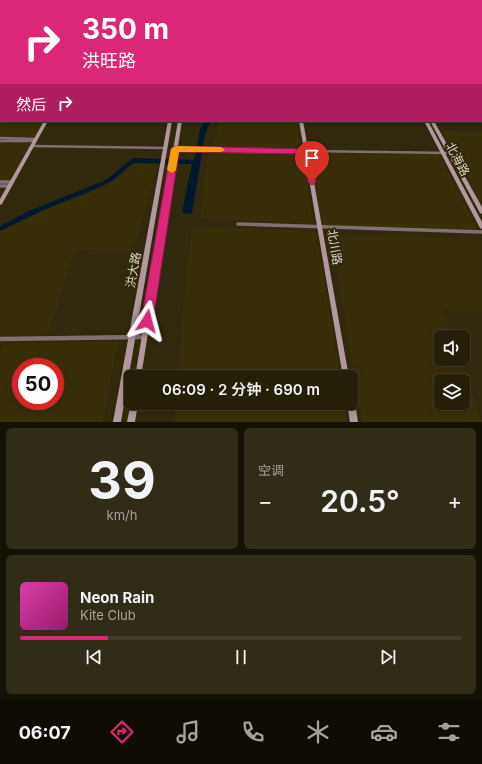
<!DOCTYPE html>
<html lang="zh">
<meta charset="utf-8">
<style>
body{margin:0;font-family:Inter,"Noto Sans SC",sans-serif;background:#312c18;color:#f1f3f6;height:100vh;display:flex;flex-direction:column;font-size:15px;white-space:nowrap}
*{box-sizing:border-box;margin:0}
p{font-size:13px;color:#a3a29c}
.icon{flex:none;width:22px;height:22px;fill:none;stroke:currentColor;stroke-width:2;stroke-linecap:round;stroke-linejoin:round}
.map{position:relative;height:422px;overflow:hidden}
.details{display:flex;flex-direction:column;gap:6px;padding:6px;background:#141106;flex:1}
.details>*{flex:none}
.hud{position:absolute;left:0px;top:0px;width:482px;height:122px;box-shadow:0 2px 6px #0003,0 0 0 1px #423d2b;background:#db2777;color:#fff;overflow:hidden}
.controls{position:absolute;left:434px;top:330px;display:grid;gap:8px}
.controls a{display:grid;place-items:center;width:36px;height:36px;border-radius:6px;background:#251f0a;box-shadow:0 2px 6px #0003,0 0 0 1px #423d2b;font-size:20px}
.speed{position:absolute;left:12px;top:358px;display:flex;gap:8px;font-size:20px;font-weight:700;text-align:center}
.speed>*{display:grid;place-content:center;width:52px;height:52px;border-radius:50%;background:#251f0a;box-shadow:0 2px 6px #0003,0 0 0 1px #423d2b;line-height:1}
.speed .limit{border:6px solid #d22;background:#fff;color:#111}
.pin{position:absolute;display:grid;place-items:center;width:34px;height:34px;color:#fff;margin:-41px -17px;border-radius:50% 50% 50% 0;rotate:-45deg;box-shadow:0 0 4px #0007}
.pin .icon{rotate:45deg}
.me{position:absolute;width:44px;margin:-22px;rotate:9deg;stroke-linejoin:round;filter:drop-shadow(0 0 3px #0008)}
.turn{display:flex;align-items:center;gap:14px;height:84px;padding:0 16px;font-size:18px}
.turn .icon{width:52px;height:52px;stroke-width:2.5}
.turn b{display:block;font-size:28px;line-height:34px}
.then{display:flex;align-items:center;height:38px;padding:0 16px;background:#0003;gap:8px;font-size:15px}
.big{font-size:30px;font-weight:600;line-height:1.1}
.details .tile{flex:1;display:flex;flex-direction:column;justify-content:center;gap:6px;min-width:0;padding:0 14px;border-radius:6px;background:#312c18}
.details .dial{align-items:center;gap:0}
.dial b{font-size:52px;line-height:1}
.song{display:flex;align-items:center;gap:12px}
.cover{width:48px;height:48px;border-radius:6px;background:linear-gradient(135deg,hsl(320 70% 55%),hsl(320 70% 35%))}
.played{height:4px;border-radius:2px;background:linear-gradient(90deg,#db2777 20%,#423d2b 20%)}
.keys{display:flex;justify-content:space-around;direction:ltr}
.heat{display:flex;justify-content:space-between;align-items:center;font-size:22px;direction:ltr}
.details .tiles{flex:1;display:grid;gap:6px;grid-template-columns:1fr 1fr}
.tile:last-child{grid-column:span 2}
.trip{position:absolute;left:124px;top:370px;width:234px;height:40px;border-radius:6px;background:#251f0a;box-shadow:0 2px 6px #0003,0 0 0 1px #423d2b;font-weight:600;line-height:40px;text-align:center}
.tab-bar{display:flex;height:64px;justify-content:space-around;align-items:center;background:#0f0c04;color:#a3a29c}
.tab-bar .icon{width:28px;height:28px}
.tab-bar .active{color:#db2777}
.tab-bar b{font-size:18px;color:#f1f3f6}
.map>svg:first-child{display:block}
.built{fill:#382f09;fill-rule:evenodd}
.water{fill:#01172e}
.lines{fill:none;stroke-linecap:round;stroke-linejoin:round}
.street-far2{stroke:#807074;stroke-width:2.5}
.street-far1{stroke:#807074;stroke-width:3.5}
.street{stroke:#807074;stroke-width:4.5}
.secondary{fill:#b1989e;fill-rule:evenodd}
.rail{stroke:#a39d89;stroke-width:1}
.route{fill:#db2777;stroke:#8e194d}
.slow{fill:#f59e0b}
.labels{text-anchor:middle;dominant-baseline:central;stroke-width:4;stroke-linejoin:round;paint-order:stroke}
.street-label{font-size:12px;fill:#d9d5c5;stroke:#31290d}
</style>
<div class="map">
<svg width="482" height="422" viewBox="0 0 482 422">
<rect width="100%" height="100%" fill="#31290d"/>
<path class="built" d="M0 88 1 121H44L34 138H0Z
M219 121H296L300 144 295 148 213 147Z
M442 131 482 132V204Z
M0 142H32L9 182 0 181Z
M208 151 304 154 313 224 200 218Z
M308 153 438 154 478 230 323 227Z
M135 164H158L133 251 75 250 48 335 0 337V232L60 203H66L104 187 115 181Z
M192 227 316 232 340 377H178L184 296Z
M331 235 481 239 482 313 444 311 452 337H441V359H460L482 422H362ZM441 381H463V403H441Z
M118 341 103 422H0V354L4 344ZM21 367H55V401H21Z
M176 403H344L347 422H174Z"/>
<path class="water" d="M205 121H211L205 134 192 213 185 214 182 212 192 164 133 163 113 180 100 187 41 211 0 231V226L29 211 106 180 133 158 193 160 195 158 200 129Z"/>
<g class="lines">
<path class="street-far2" d="M0 138 36 139
M0 141H35
M32 146 166 148
M175 149 450 153"/>
<path class="street-far1" d="M0 182H12
M0 186H10
M238 224 482 232"/>
<path class="street" d="M0 339 144 337"/>
<path class="secondary" d="M113 0H115L114 1H112Z
M194 0H196V1H194Z
M201 0H203L202 1H200Z
M263 0H268L270 1H265Z
M461 0H467L469 1H463Z
M481 2H482V4H481Z
M44 121H48L2 204 0 205V199Z
M168 121H172L121 422H113Z
M178 121H182L141 377H135Z
M299 121H303L349 377H343Z
M424 121H428L482 222V229L480 228Z
M430 121H434L482 207V214L480 213Z
M351 399 354 400 355 403 358 422H350L347 403H351Z
M131 402V403H138L135 422H127Z"/>
<path class="rail" d="M427 0 433 1
M439 0 445 1"/>
</g>
<path class="route" d="M175 146 307 149 311 152 316 182 312 185 308 182 303 154 179 152 153 321 151 325 147 327 143 325 141 321 171 149Z"/>
<path class="slow" d="M175 146 221 147 225 150 221 152H179L176 170 172 173 167 170 171 149Z"/>
<g class="labels">
<g class="street-label">
<text transform="translate(458 159) rotate(62)">北海路</text>
<text transform="translate(335 247) rotate(80)">北川路</text>
<text transform="translate(133 270) rotate(-80)">洪大路</text>
</g>
</g>
</svg>
<div class="controls">
<a><svg class="icon" aria-label="sound" viewBox="0 0 24 24"><path d="M4 9h4l5-4v14l-5-4H4zM17 9q2 3 0 6"/></svg></a>
<a><svg class="icon" aria-label="layers" viewBox="0 0 24 24"><path d="M12 4l9 5-9 5-9-5zM3 14l9 5 9-5"/></svg></a>
</div>
<div class="speed"><div class="limit">50</div></div>
<div class="pin" style="left:312px;top:182px;background:#d93025"><svg class="icon" aria-label="arrive" viewBox="0 0 24 24"><path d="M6 21V4h12l-3 4 3 4H6"/></svg></div>
<svg class="me" style="left:147px;top:321px" viewBox="-20 -20 40 40"><path d="M0-17L14 15 0 8-14 15z" fill="#db2777" stroke="#fff" stroke-width="4"/></svg>
<div class="trip">06:09 · 2 分钟 · 690 m</div>
<div class="hud">
<div class="turn"><svg class="icon" aria-label="right" viewBox="0 0 24 24"><path d="M7 20v-9h11M14 6l5 5-5 5"/></svg><div><b>350 m</b>洪旺路</div></div>
<div class="then">然后<svg class="icon" aria-label="right" viewBox="0 0 24 24"><path d="M7 20v-9h11M14 6l5 5-5 5"/></svg></div>
</div>
</div>
<section class="details">
<div class="tiles">
<div class="tile dial"><b>39</b><p>km/h</p></div>
<div class="tile"><p>空调</p>
<div class="heat"><a>−</a><b class="big">20.5°</b><a>+</a></div>
</div>
<div class="tile">
<div class="song"><i class="cover"></i><div><b>Neon Rain</b><p>Kite Club</p></div></div>
<div class="played"></div>
<div class="keys"><svg class="icon" aria-label="previous" viewBox="0 0 24 24"><path d="M18 5L8 12l10 7zM5 5v14"/></svg><svg class="icon" aria-label="pause" viewBox="0 0 24 24"><path d="M8 5v14M16 5v14"/></svg><svg class="icon" aria-label="next" viewBox="0 0 24 24"><path d="M6 5l10 7-10 7zM19 5v14"/></svg></div>
</div>
</div>
</section>
<nav class="tab-bar">
<b>06:07</b>
<svg class="icon active" aria-label="directions" viewBox="0 0 24 24"><path d="M12 3l9 9-9 9-9-9zM9 14v-3h6M13 9l2 2-2 2"/></svg>
<svg class="icon" aria-label="music" viewBox="0 0 24 24"><path d="M9 18V5l10-2v13"/><circle cx="6" cy="18" r="3"/><circle cx="16" cy="16" r="3"/></svg>
<svg class="icon" aria-label="phone" viewBox="0 0 24 24"><path d="M5 4h4l2 5-3 2q2 4 5 5l2-3 5 2v4C11 20 4 13 5 4z"/></svg>
<svg class="icon" aria-label="climate" viewBox="0 0 24 24"><path d="M12 3v18M4 7l16 10M4 17L20 7"/></svg>
<svg class="icon" aria-label="car" viewBox="0 0 24 24"><path d="M5 17H2v-5l4-1 3-4h7l3 4 3 1v5h-3M9 17h6M6 11h13"/><circle cx="7" cy="17" r="2"/><circle cx="17" cy="17" r="2"/></svg>
<svg class="icon" aria-label="filters" viewBox="0 0 24 24"><path d="M4 7h16M4 17h16"/><circle cx="9" cy="7" r="2"/><circle cx="15" cy="17" r="2"/></svg>
</nav>
